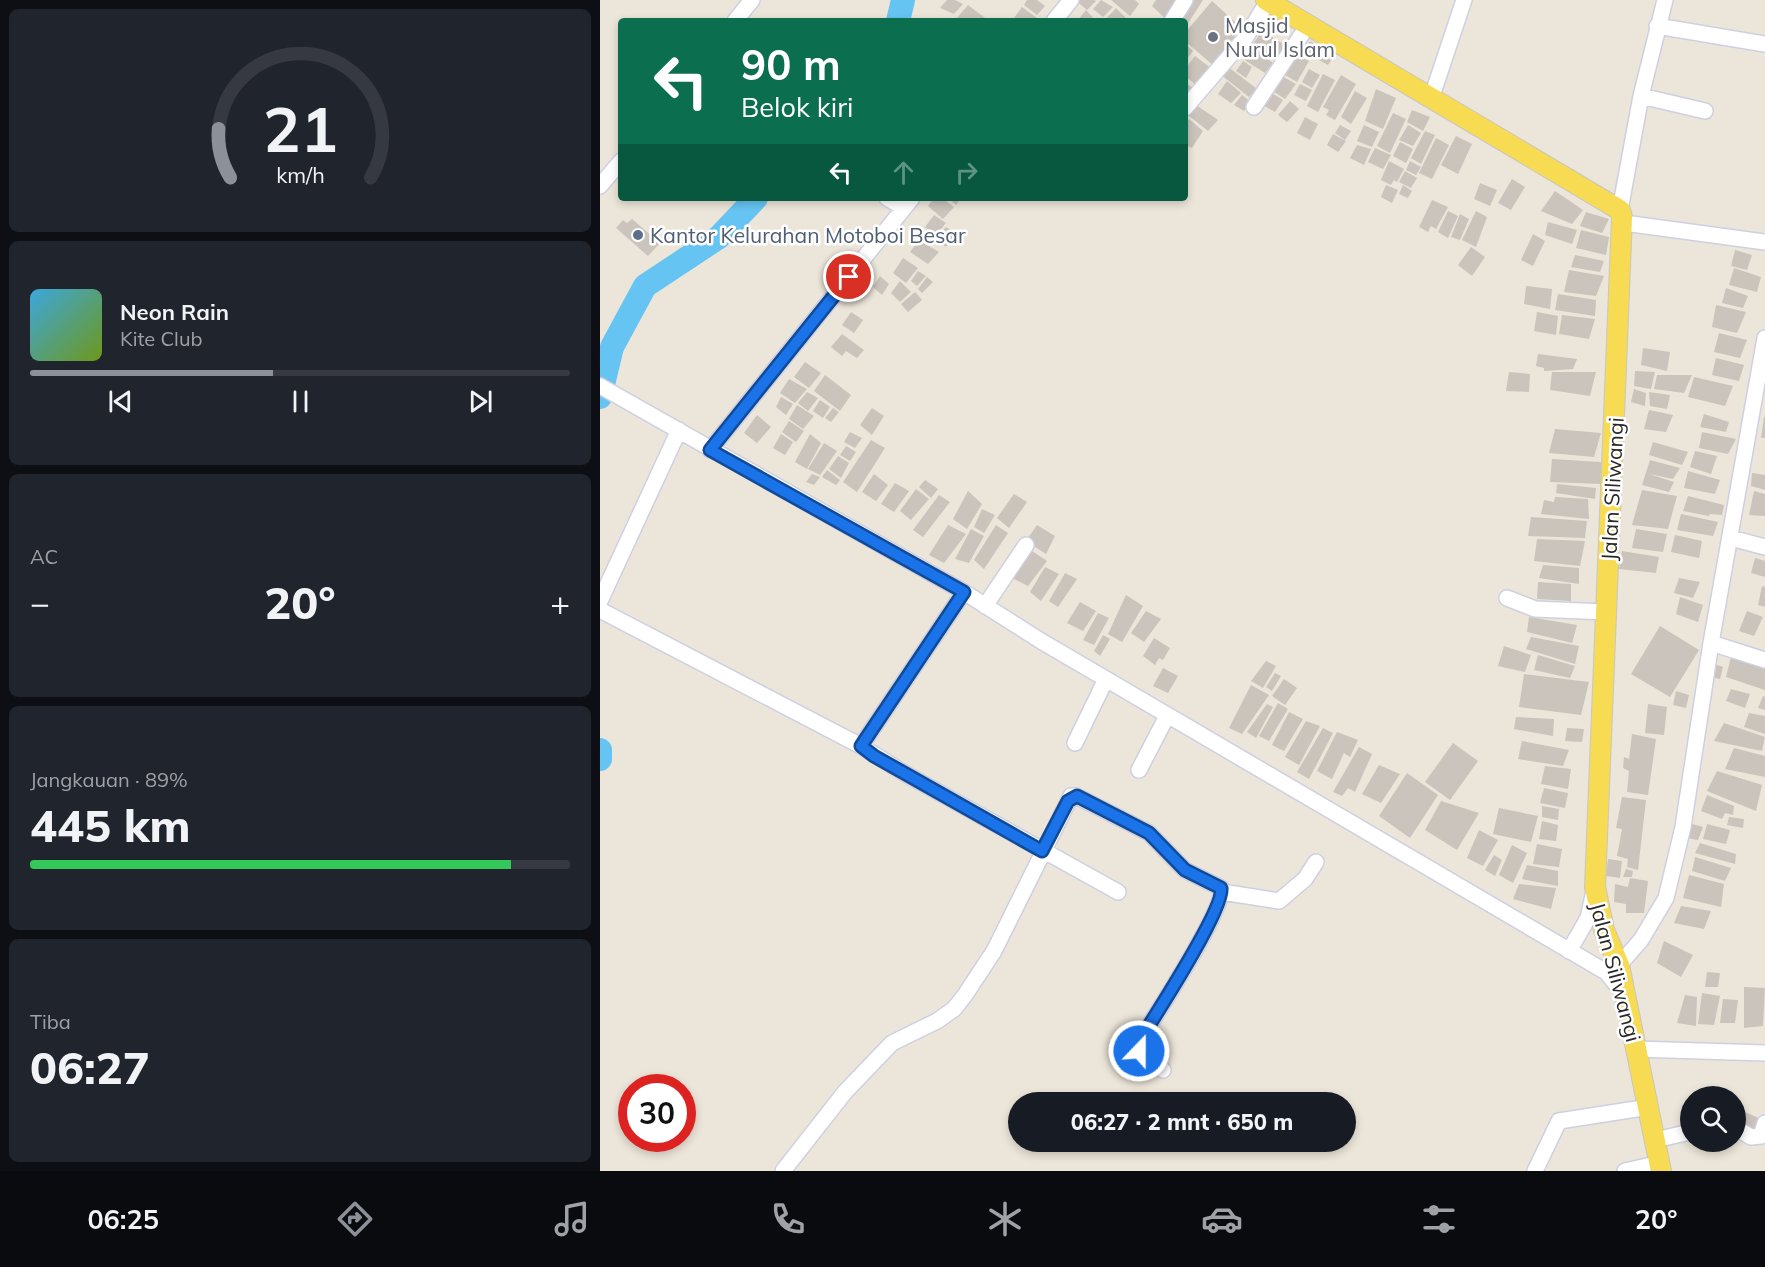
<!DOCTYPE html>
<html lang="id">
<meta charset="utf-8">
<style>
body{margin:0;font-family:Mulish,sans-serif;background:#20242c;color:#f1f3f6;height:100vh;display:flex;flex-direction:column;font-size:22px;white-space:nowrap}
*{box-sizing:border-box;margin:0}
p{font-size:20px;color:#9ea1a6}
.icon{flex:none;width:33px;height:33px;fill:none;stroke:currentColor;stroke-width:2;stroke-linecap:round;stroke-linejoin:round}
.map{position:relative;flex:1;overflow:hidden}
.panel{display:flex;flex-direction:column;gap:9px;padding:9px;background:#0d0f14;width:600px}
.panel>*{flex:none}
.guide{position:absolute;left:18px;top:18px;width:570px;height:183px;border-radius:6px;box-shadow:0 3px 9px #0003;background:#0b6e4f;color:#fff;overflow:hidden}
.tools{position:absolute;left:1080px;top:1086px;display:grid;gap:12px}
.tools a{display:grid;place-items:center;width:66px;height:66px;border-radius:50%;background:#171b24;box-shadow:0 3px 9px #0003;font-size:30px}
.speed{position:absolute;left:18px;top:1074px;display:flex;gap:12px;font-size:30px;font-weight:700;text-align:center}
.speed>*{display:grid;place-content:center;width:78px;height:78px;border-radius:50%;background:#171b24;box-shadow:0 3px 9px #0003;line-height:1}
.speed .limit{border:9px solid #d22;background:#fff;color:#111}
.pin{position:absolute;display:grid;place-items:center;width:51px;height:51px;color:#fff;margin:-26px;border:3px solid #fff;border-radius:50%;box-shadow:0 2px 6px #0007}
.me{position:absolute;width:66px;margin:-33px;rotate:22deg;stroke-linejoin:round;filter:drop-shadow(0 0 4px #0008)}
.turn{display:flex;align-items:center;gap:21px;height:126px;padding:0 24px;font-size:27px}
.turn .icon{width:78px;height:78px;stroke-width:2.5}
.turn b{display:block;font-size:42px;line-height:51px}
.lanes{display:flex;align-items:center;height:57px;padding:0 24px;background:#0003;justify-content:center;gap:30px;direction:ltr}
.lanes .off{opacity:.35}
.big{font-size:45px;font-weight:800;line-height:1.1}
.panel .widget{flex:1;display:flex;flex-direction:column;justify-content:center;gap:9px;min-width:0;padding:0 21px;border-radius:9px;background:#20242c}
.panel .dial{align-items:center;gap:0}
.dial svg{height:156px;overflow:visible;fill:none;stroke:#363941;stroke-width:7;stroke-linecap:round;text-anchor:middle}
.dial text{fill:#f1f3f6;stroke:none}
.song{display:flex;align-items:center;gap:18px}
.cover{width:72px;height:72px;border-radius:9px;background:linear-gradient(135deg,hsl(200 70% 55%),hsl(80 70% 35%))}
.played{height:6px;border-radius:3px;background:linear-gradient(90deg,#8c9099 45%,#363941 45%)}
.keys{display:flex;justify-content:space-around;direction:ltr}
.heat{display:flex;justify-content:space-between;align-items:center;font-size:33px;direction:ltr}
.charge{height:9px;border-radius:4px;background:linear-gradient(90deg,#34c759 89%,#363941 0)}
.trip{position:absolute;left:408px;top:1092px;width:348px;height:60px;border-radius:30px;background:#171b24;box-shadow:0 3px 9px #0003;font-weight:800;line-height:60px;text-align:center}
.tab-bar{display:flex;height:96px;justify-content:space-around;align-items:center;background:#090b0e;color:#9ea1a6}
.tab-bar .icon{width:42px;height:42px}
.tab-bar .selected{color:#8c9099}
.tab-bar b{font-size:27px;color:#f1f3f6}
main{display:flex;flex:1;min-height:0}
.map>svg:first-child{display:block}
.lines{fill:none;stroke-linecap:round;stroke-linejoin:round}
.river{stroke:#66c4f3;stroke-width:24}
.building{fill:#cac4bc}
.minor-casing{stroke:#ced0e2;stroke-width:18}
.major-casing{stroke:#c7c7c7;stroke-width:22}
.minor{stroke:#fff;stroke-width:15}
.major{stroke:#f6db53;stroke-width:20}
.route-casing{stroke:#114b97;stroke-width:15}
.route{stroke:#1a73e8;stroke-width:10}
.worship-dot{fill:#6b7280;stroke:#fff;stroke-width:2}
.service-dot{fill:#5c6f8a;stroke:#fff;stroke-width:2}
.labels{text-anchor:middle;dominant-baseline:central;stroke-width:5;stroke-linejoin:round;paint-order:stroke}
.worship-label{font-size:21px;fill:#5b616d;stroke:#fff;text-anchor:start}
.service-label{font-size:21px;fill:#4e5e75;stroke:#fff;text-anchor:start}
.street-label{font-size:21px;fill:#282828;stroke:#fff}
</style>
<main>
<section class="panel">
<div class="widget dial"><svg viewBox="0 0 100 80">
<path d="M14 69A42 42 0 1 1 86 69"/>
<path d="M14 69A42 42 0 0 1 8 44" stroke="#8c9099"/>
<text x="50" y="56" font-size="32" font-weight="700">21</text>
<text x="50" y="72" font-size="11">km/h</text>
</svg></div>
<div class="widget">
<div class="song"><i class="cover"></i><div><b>Neon Rain</b><p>Kite Club</p></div></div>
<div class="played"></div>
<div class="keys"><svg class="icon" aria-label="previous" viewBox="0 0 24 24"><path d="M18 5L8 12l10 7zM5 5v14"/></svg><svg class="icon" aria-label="pause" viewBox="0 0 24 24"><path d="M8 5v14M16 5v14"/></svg><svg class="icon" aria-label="next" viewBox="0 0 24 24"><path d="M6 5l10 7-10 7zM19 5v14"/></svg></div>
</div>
<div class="widget"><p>AC</p>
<div class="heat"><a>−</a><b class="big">20°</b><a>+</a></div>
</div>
<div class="widget"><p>Jangkauan · 89%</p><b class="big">445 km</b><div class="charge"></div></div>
<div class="widget"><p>Tiba</p><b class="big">06:27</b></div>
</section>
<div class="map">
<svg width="1165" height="1171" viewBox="0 0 1165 1171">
<rect width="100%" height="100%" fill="#ece5d9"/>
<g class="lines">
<path class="river" d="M298 21 303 0
M0 397 12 347 45 286 119 237 156 198
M0 750V759"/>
</g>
<path class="building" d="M347 0H355L363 4 354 14 340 8Z
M427 0H437L445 6 437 15 424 5Z
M475 0H494L496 1 487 10Z
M501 0 513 7 503 17 493 9Z
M511 0H535L539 4 530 16Z
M556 0H580L568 21 552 6Z
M588 0H603L585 28V21H575Z
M612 1 646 32 615 67 585 41V33Z
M368 5 389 21 356 19Z
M422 7 437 18 434 21H418L414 18Z
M516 8 526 18 523 21H504Z
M486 10 496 21H477Z
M662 31 687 46 677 60 653 44Z
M710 41 720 46 713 57 703 52Z
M585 44 593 51 585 61Z
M653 46 673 63 665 73 643 59Z
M724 47 735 54 728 65 717 59Z
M692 53 709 61 697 82 680 72Z
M595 56 611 68 596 85 585 76V69Z
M643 61 652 67 646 78 636 71Z
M627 66 657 89 649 97 620 74Z
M709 69 720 75 712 88 702 82Z
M678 74 696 84 685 99 668 88Z
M723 74 735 80 718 112 707 106Z
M741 75 756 84 735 120 726 115 729 110 723 107Z
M627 81 641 93 631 103 618 94Z
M585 82 595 90 585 101Z
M700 84 712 90 706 101 694 95Z
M776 89 796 98 783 129 765 121Z
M667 90 683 100 675 112 659 103Z
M755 91 767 98 751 124 741 117Z
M642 95 651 102 644 111 634 105Z
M690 101 699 109 687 122 678 115Z
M596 105 618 120 608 131 588 115Z
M812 110 830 117 823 131 807 122Z
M793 113 806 119 790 153 777 146Z
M705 117 718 124 710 140 697 133Z
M589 119 603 131 592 148 585 145V126Z
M740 125 751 131 745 140 735 133Z
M764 125 779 132 772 147 757 141Z
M808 125 821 133 813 146 799 140Z
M825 131 835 135 821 164 811 158Z
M733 134 746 141 738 152 727 145Z
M856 136 872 144 858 174 841 165Z
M836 138 849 145 832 179 819 173Z
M800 142 813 149 806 163 793 156Z
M757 145 771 149 764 165 750 158Z
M775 148 791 155 783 169 768 162Z
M789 161 804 169 797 182 794 180 791 185 781 180Z
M810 161 821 167 816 175 806 170Z
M805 171 817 178 811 188 799 182Z
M912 179 925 187 911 210 898 203Z
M880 183 897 190 890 206 874 199Z
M786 185 798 190 792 203 781 197Z
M803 185 812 191 808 198 799 194Z
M955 191 983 210 972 224 941 211Z
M334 198H342L354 207 343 219 328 206Z
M348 198H361L356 205Z
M832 200 848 207 836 229 831 226 828 232 819 227Z
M848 211 858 216 848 238 838 232Z
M876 211 887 217 876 247 862 240Z
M986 212 1009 219 1002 233 980 226Z
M860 214 869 219 860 240 851 237Z
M334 215 346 223 336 235 325 227Z
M32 219 60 243 48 256 16 228 23 220 27 223Z
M948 222 977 230 972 244 945 235Z
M346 227 359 235 354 244 349 242 346 247 336 239Z
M981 230 1009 237 1006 255 976 248Z
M933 234 945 241 933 266 921 260Z
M319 240 339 252 328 264 310 252Z
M871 247 885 257 872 276 858 265Z
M1135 250 1152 255 1147 270 1131 266Z
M975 255 1004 261 1000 272 971 267Z
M303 258 318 268 306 283 293 273Z
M1134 268 1161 277 1157 292 1129 285Z
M969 270 1004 276 996 296 964 292Z
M318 271 326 276 317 286 311 281Z
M255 274 261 280 254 287 248 282Z
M280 276 289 284 282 295 273 287Z
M327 277 333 282 322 293 318 289Z
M300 281 311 292 300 302 291 293Z
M926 286 952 289 950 309 924 304Z
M1126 288 1148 296 1143 308 1122 303Z
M315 292 322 300 308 312 301 304Z
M958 294 996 300 995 316 955 310Z
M1116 305 1146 312 1137 333 1112 327Z
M251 312 263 320 254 333 242 325Z
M937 312 958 316 956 335 934 331Z
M962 315 995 319 989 339 959 334Z
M1119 333 1147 340 1140 358 1114 352Z
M242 334 264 350 257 358 246 351 242 356 231 347Z
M1043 348 1070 352 1067 371 1041 365Z
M938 354 977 359 973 369 944 371V368L936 366Z
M1116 358 1144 365 1139 381 1112 375Z
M205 362 221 373 209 388 194 377Z
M1035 371 1055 372 1051 389 1034 386Z
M909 372 930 374 929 392 906 391Z
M952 372H996L990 396 950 390Z
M225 375 251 395 240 411 214 391Z
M1057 375H1092L1084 393 1054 389Z
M1094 377 1133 386 1125 406 1088 397Z
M189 379 207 389 195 403 180 393Z
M1034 389 1046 393 1045 406 1031 402Z
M207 392 218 398 208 411 198 403Z
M1049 392 1070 395 1067 409 1050 406Z
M181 397 193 404 186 415 176 407Z
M220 400 230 407 223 418 213 411Z
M197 405 214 416 203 429 189 419Z
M233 408 239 412 231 422 225 418Z
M272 408 284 416 272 435 260 425Z
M1049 410 1073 415 1066 432 1044 429Z
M1104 414 1129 422 1126 432 1100 427Z
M157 415 171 427 157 443 144 433Z
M1164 417H1165V438H1161Z
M189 421 204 431 196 442 182 432Z
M955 429 1001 433 994 457 949 453Z
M250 432 262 438 255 448 244 442Z
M1102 432 1136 439 1128 454 1099 448Z
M181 434 193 442 185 455 173 448Z
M210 434 221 443 207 469 195 462Z
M271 440 285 448 257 492 243 482Z
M1053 442 1088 452 1082 465 1049 455Z
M224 443 237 451 220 475 208 469Z
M246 446 256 452 250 461 240 455Z
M1095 451 1117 456 1111 474 1090 467Z
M238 456 249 463 241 478 229 469Z
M952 459 1001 462V484L950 482Z
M1050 460 1080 468 1073 479 1049 474 1074 482 1069 492 1042 485Z
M227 470 240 480 236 485 222 477Z
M1088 471 1120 480 1115 494 1084 488Z
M1152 473 1165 475V490L1151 486Z
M212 474 220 477 214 485 206 482Z
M274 474 288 485 276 501 262 492Z
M325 480 338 489 331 498 319 487Z
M295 483 309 491 294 512 281 504Z
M957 484 996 488 995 499 956 493Z
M316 489 329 499 311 520 300 511Z
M1042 490 1077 496 1068 529 1032 525Z
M368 491 382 504 367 529 353 519Z
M1154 491 1165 494V516L1149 515Z
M414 494 427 502 409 528 397 518Z
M339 495 350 502 323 537 313 530Z
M1088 496 1124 505 1122 515 1110 514 1109 516 1083 511Z
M955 497 988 499 989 519 941 514 944 500 954 502Z
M382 509 395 515 384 533 374 527Z
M1081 514 1118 522 1113 536 1077 530Z
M931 517 987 521 985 538 928 536Z
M348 525 366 534 344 563 329 555Z
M396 525 408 533 384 569 374 560Z
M437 525 455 536 446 554 426 541Z
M371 529 384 536 369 563 355 559Z
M1036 529 1067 534 1063 552 1032 548Z
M1075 535 1102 541 1099 558 1071 552Z
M937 539 985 541 980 566 934 561Z
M426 547 447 561 428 586 408 576Z
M1022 551 1059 557 1056 573 1019 569Z
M1155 558 1165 561V577L1151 573Z
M943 565 979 568V584L939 578Z
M445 567 459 574 441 601 430 592Z
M465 573 477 579 458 607 449 601Z
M1079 578 1100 582 1093 598 1074 593Z
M938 582 971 584V601L937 599Z
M1162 586 1165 587V607L1158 605Z
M526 595 543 606 522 642 508 634Z
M1080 597 1103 605 1098 622 1076 614Z
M480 602 496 611 483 631 467 623Z
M546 611 561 619 544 642 531 633Z
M1147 611 1163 617 1154 636 1139 631Z
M498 613 509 618 494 645 483 640Z
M929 617 977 625 972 643 927 632Z
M1060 626 1099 650 1070 697 1031 674Z
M503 635 510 639 500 656 494 651Z
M931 637 979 646 975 664 926 649Z
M554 638 570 648 563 660 559 658 555 665 543 656Z
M904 646 931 655 925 672 898 666Z
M938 655 975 666 970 678 934 670Z
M1131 657 1165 666V690L1126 677Z
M666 661 676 666 663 688 651 681Z
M1115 664 1123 667 1120 679 1110 677Z
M563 668 578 676 568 693 553 686Z
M675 673 681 676 672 691 666 687Z
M924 674 989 682 981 715 919 707Z
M684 679 697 688 685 705 672 696Z
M651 685 669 695 642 734 629 728Z
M1131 689 1150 694 1145 708 1126 701Z
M1076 691 1089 695 1086 708 1073 705Z
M1163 696 1165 697V710L1158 708Z
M678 703 688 709 669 741 659 736Z
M667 704 673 707 656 738 647 732Z
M1048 704 1067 707 1064 735 1045 733Z
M689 712 703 719 684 751 672 745Z
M1149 713 1165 716V734L1144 727Z
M916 717 954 719 953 736 914 729Z
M706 721 720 726 699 765 685 757Z
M1124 723 1165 737 1162 751 1114 741Z
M723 728 733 733 709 779 697 772Z
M967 728 984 729 982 742 965 741Z
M737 732 758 740 750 757 744 753 732 779 717 771Z
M1032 734 1056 739 1048 795 1027 792 1029 771 1023 768 1024 757 1029 759Z
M922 741 969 750 963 766 918 759Z
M853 743 878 761 850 800 825 782Z
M759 747 772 754 755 792 748 788 742 796 733 792Z
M1134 748 1165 756V777L1125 769Z
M779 765 800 774 781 803 762 794Z
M945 766 971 769 968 789 941 784Z
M1117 771 1162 785 1156 811 1107 791Z
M807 773 838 795 810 838 779 816Z
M944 788 968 793 965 808 940 803Z
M1107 795 1134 806 1133 815 1125 813 1122 819 1101 811Z
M1022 797 1046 800 1038 870 1027 867 1028 859 1017 856 1022 829 1016 828Z
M841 801 879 813 857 850 825 830Z
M942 806 959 809 958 820 942 817Z
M899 808 938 816 931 842 893 834Z
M1129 817 1144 819 1143 828 1127 825Z
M942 821 958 825 956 841 939 839Z
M1089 823 1103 827 1098 840 1086 838Z
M1107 824 1130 830 1126 844 1103 839Z
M879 830 898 840 883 866 867 858Z
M1100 843 1136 854 1135 864 1095 853Z
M937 844 962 849 959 867 933 864Z
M912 845 927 853 913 883 899 875Z
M894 855 902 860 895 876 885 870Z
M1095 857 1131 868 1125 881 1092 871Z
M1008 859 1022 861 1020 878 1006 876Z
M927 865 958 871V886L922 879Z
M1026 869 1033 871 1032 877H1023Z
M1089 875 1124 884 1121 907 1083 898Z
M1030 878 1048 881 1044 913H1026V904L1014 902 1015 884 1028 887Z
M919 884 956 888 951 909 913 899Z
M1081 906 1111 911 1104 929 1074 923Z
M1064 941 1093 955 1081 977 1057 963Z
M1107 972 1120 973 1118 987H1105Z
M1144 987 1165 988 1163 1026 1144 1028Z
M1102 993 1120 996 1114 1025 1098 1024Z
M1085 995 1097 997 1096 1026 1077 1023Z
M1123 999 1138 1000 1135 1023H1120Z
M1138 1109 1161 1119 1155 1133 1136 1124Z"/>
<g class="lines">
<defs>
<path id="minor" d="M135 21 152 0
M454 21 471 0
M572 21 585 0
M1057 26 1165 44
M1041 96 1105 111
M831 99 864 0
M654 107 708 25
M585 108 646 37 668 1
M0 186 21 161
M287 198 304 208
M1020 210 1041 96 1065 0
M1024 223 1165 242
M0 386 364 592 441 641 1006 972 1024 994
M110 450 312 198
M1131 538 1165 547
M907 598 935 609 1006 612
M0 601 79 430
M385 606 426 545
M0 610 261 746 364 592
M1111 643 1165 660
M475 743 506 679
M261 746 304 773 518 892
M539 770 567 716
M622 892 679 901 705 879 716 862
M969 951 988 918 994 891
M1019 965 1041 940 1066 898 1083 827 1111 643 1165 338
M1036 1049 1165 1053
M1136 1128 1151 1137 1161 1136 1165 1123
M1055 1140 1090 1132
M183 1171 245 1092 292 1043 337 1021 354 1009 365 995 394 951 471 796H476L549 833 585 870 621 888C625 909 554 1018 538 1043 540 1057 552 1062 563 1070
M935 1171 959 1121 1049 1107
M1025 1171 1060 1163"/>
<path id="major" d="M666 0 1020 210 1022 217 995 887 1004 930 1019 965 1061 1171"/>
</defs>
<use href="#minor" class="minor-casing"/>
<use href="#major" class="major-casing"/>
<use href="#minor" class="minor"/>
<use href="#major" class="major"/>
</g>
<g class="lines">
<defs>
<path id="route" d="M249 277 110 450 364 592 261 746 274 756 442 851 468 801 477 796 549 833 585 870 621 888C625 908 553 1019 538 1043L539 1051"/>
</defs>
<use href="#route" class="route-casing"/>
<use href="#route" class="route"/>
</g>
<circle class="worship-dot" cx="613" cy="37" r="6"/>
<circle class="service-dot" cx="38" cy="235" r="6"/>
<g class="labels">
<g class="worship-label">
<text x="625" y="25">Masjid<tspan x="625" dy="24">Nurul Islam</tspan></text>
</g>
<g class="service-label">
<text x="50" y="235">Kantor Kelurahan Motoboi Besar</text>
</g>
<g class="street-label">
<text transform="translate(1012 489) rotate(-87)">Jalan Siliwangi</text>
<text transform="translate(1016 972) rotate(75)">Jalan Siliwangi</text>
</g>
</g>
</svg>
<div class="tools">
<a><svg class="icon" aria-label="search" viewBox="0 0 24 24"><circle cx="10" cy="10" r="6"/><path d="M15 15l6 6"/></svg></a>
</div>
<div class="speed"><div class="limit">30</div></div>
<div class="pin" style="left:249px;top:277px;background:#d93025"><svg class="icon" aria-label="arrive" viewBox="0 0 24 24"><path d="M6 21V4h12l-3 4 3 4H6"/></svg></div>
<svg class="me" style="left:539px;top:1051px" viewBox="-20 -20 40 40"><circle r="17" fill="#1a73e8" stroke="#fff" stroke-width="3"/><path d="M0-11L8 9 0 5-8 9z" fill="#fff"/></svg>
<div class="trip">06:27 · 2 mnt · 650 m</div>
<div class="guide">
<div class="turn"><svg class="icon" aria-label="left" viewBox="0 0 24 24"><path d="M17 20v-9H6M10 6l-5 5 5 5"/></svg><div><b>90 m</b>Belok kiri</div></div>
<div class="lanes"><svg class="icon" aria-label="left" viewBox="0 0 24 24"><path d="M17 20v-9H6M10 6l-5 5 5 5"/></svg><svg class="icon off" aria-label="ahead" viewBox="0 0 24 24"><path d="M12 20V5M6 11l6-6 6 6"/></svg><svg class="icon off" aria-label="right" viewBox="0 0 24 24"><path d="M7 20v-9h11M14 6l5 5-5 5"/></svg></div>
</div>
</div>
</main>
<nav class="tab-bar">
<b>06:25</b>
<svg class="icon selected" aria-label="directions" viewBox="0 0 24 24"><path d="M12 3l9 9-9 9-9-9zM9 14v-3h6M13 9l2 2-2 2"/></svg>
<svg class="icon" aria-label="music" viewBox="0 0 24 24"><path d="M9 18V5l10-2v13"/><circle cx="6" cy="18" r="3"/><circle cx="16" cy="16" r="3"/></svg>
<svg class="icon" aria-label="phone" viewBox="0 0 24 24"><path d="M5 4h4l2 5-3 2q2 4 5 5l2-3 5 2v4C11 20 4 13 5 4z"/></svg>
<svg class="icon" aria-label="climate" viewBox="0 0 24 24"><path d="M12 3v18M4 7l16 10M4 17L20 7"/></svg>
<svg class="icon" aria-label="car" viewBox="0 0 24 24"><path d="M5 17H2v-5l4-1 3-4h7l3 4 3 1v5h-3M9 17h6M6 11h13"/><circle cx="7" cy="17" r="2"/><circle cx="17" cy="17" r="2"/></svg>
<svg class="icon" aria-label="filters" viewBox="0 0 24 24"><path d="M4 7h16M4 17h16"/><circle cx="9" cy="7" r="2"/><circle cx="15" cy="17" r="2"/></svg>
<b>20°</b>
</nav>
